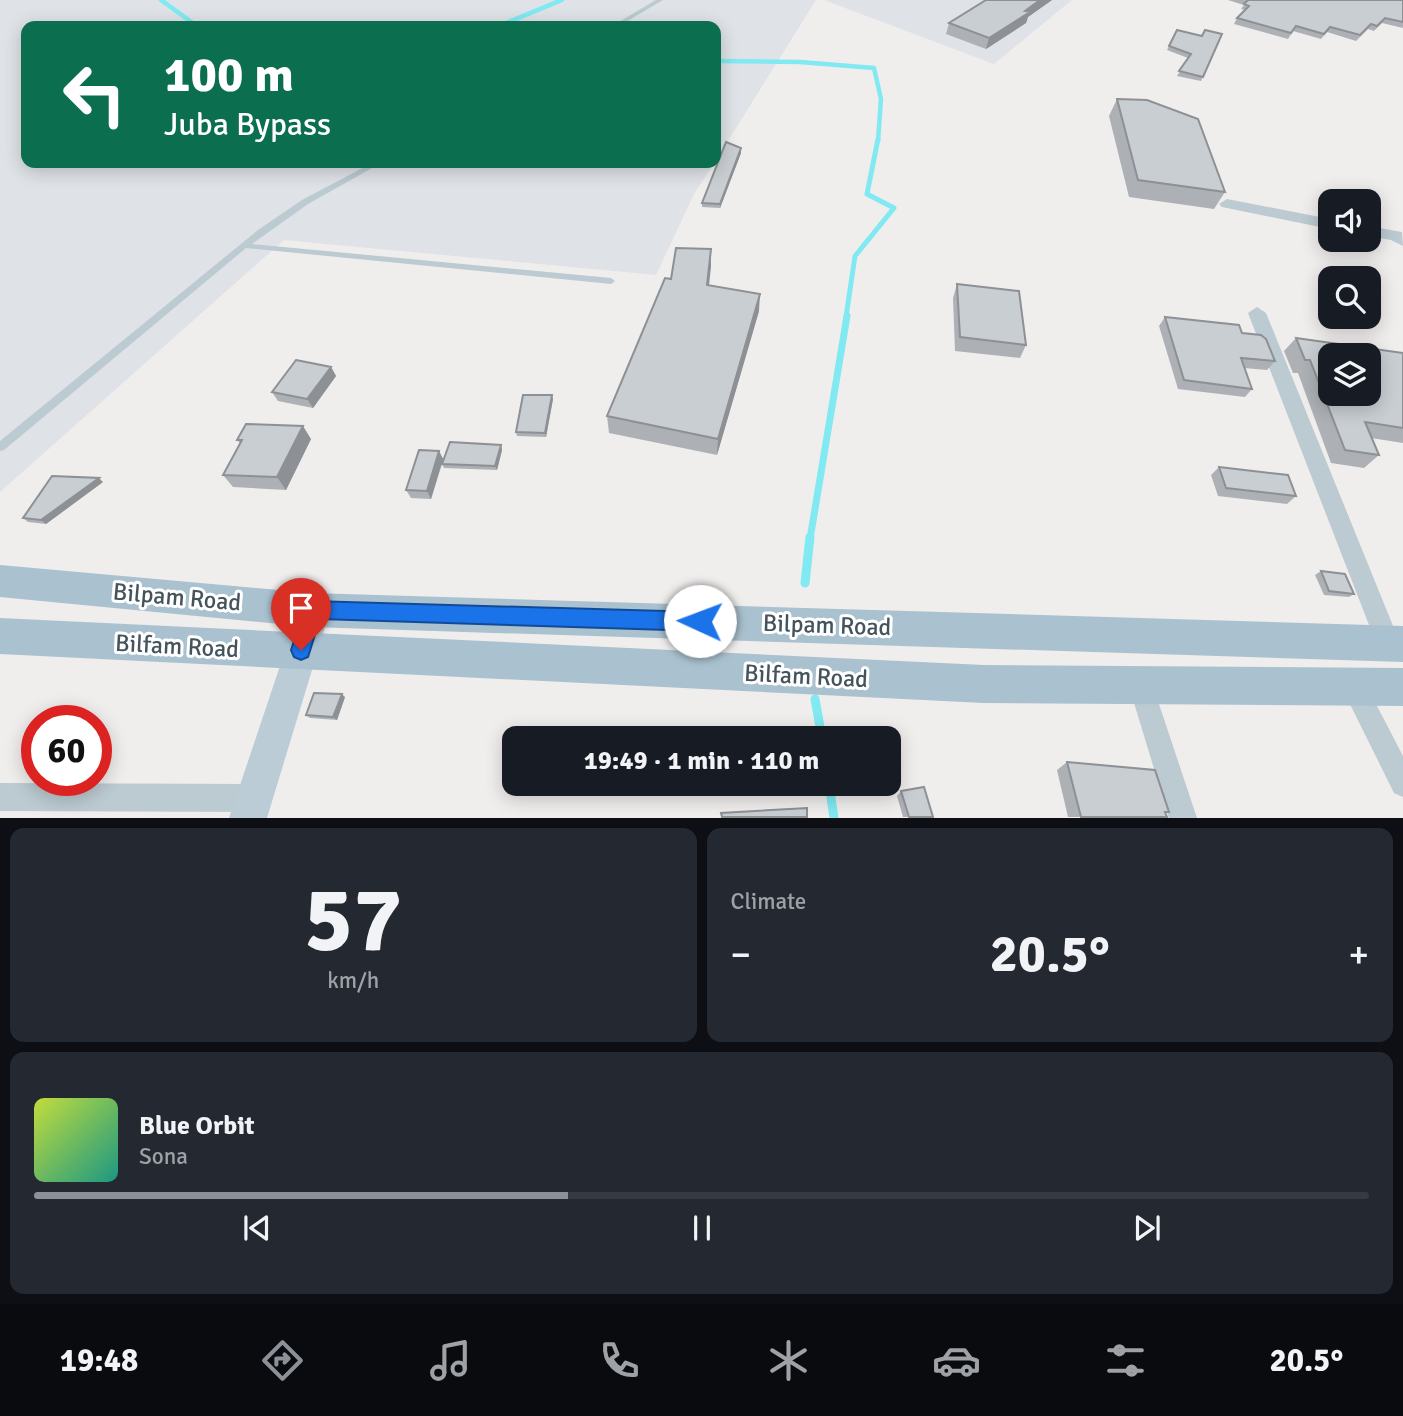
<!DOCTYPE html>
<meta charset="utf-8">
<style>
body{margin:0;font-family:Signika,sans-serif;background:#242831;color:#f1f3f6;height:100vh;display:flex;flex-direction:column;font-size:26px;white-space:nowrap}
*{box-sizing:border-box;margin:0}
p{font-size:23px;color:#9ea1a6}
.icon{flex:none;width:38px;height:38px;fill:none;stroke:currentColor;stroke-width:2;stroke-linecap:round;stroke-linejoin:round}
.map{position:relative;height:818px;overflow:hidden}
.sheet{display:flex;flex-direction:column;gap:10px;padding:10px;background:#0d0f14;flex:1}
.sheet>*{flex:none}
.hud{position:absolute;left:21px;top:21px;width:700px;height:147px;border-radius:14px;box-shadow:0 4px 18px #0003;background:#0b6e4f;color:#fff;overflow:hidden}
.tools{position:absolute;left:1318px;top:189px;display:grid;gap:14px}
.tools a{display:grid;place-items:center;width:63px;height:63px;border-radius:14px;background:#171b24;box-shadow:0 4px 18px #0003;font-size:35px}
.speed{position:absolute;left:21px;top:705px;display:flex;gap:14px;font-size:35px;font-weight:700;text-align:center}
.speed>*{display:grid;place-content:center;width:91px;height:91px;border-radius:50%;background:#171b24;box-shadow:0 4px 18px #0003;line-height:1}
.speed .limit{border:10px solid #d22;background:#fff;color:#111}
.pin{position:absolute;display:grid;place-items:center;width:60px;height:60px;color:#fff;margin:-72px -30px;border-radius:50% 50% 50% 0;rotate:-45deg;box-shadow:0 0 7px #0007}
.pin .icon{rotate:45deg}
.me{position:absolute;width:77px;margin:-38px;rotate:272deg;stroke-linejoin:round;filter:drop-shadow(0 0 5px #0008)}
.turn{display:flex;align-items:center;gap:24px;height:147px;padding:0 28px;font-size:32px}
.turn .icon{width:91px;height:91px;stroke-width:2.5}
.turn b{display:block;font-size:49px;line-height:60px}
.big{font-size:52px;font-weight:700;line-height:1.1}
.sheet .tile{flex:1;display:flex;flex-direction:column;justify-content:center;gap:10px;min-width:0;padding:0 24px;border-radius:14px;background:#242831}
.sheet .dial{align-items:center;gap:0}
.dial b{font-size:91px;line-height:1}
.song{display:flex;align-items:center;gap:21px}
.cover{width:84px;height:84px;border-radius:10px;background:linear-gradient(135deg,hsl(70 70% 55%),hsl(170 70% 35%))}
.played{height:7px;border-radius:4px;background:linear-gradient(90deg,#8c9099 40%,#363941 40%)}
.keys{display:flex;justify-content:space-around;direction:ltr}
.heat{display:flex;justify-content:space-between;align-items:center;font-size:38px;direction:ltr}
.sheet .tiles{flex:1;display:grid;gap:10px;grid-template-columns:1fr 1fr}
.tile:last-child{grid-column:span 2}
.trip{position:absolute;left:502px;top:726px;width:399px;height:70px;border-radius:14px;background:#171b24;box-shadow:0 4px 18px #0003;font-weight:700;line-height:70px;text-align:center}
.menu{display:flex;height:112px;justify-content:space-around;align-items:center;background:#090b0e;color:#9ea1a6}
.menu .icon{width:49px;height:49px}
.menu .selected{color:#8c9099}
.menu b{font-size:32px;color:#f1f3f6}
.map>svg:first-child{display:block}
.airport{fill:#dfe2e6}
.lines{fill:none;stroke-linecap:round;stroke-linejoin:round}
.stream-far3{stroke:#81e9f2;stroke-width:4.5}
.stream-far2{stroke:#81e9f2;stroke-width:5}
.stream-far1{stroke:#81e9f2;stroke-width:7}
.stream{stroke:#81e9f2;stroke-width:9}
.service{fill:#bccad1;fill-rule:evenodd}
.minor{fill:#bccad1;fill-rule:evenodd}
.secondary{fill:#bcccd6;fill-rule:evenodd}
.primary{fill:#aac1cf;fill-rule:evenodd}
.wall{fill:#adb1b5}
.shaded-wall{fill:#8d9094}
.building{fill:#c9ced3;stroke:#8d9094;stroke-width:2;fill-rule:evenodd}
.route{fill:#1a73e8;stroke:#114b97;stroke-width:2}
.labels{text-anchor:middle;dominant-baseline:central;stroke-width:6;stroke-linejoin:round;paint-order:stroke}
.near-street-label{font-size:24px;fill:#44545c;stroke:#fff}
</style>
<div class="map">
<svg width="1403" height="818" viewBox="0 0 1403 818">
<rect width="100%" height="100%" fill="#f0eded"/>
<path class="airport" d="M0 0H816L716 160V26H26V163H714L694 194 656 275 284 240 0 492Z
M824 0H1072L994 64Z"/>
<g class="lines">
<path class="stream-far3" d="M161 0 197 26
M499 26 562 0
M716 61 800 62 874 68 881 99 878 141"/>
<path class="stream-far2" d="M846 317 855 256 894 208 867 194 878 139"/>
<path class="stream-far1" d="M810 539 847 316"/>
<path class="stream" d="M805 583 810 537
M815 699 822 738
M829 784 834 818"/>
<path class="service" d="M656 0H663L619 26H612Z
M372 163H381L308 204 252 244 611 278 615 281 611 284 246 248 4 450 0 451V441L258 230 302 200Z"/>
<path class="minor" d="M1227 199 1330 219V229L1222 207 1219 204Z
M1368 226 1402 232 1403 246 1391 240 1368 236Z
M1257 307 1266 313 1400 643 1396 651 1388 655 1380 651 1376 643 1248 313Z
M1140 671 1149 674 1197 818H1169L1128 683 1131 674Z
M1353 674 1362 677 1403 756V797L1394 793 1341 686 1344 677Z
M0 783 253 784 263 788 267 798 263 808 253 812 0 811Z"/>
<path class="secondary" d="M311 595 322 599 327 610 326 624 267 818H229L294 624 300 599Z"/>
<path class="primary" d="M0 565 311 593 1403 626V662L311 627 0 597Z
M0 618 984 665 1403 668V706L984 703 0 654Z"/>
</g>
<path class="wall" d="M986 0H1052L1028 17 1026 23 986 49 946 34 949 23Z
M1228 0H1403V28L1382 23 1374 31 1368 29 1356 41 1327 32 1321 39 1293 31 1288 39 1234 24 1237 18 1245 10 1241 9 1244 5Z
M1177 30 1202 36 1222 34 1201 81 1177 76 1188 58 1167 50Z
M1117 99 1225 192 1214 209 1129 197 1109 116Z
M741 148V153L720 208 702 207V203Z
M711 249 709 285 759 311 717 455 609 433 607 416 671 279Z
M957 284 1026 345 1020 358 955 351 953 298Z
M1165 317 1242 333 1275 361 1267 370 1244 368 1252 389 1245 397 1178 389 1159 326Z
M1296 338 1403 353V443L1371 438 1379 455 1364 468 1331 463 1298 373H1293L1284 351Z
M331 367 336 376 313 408 278 401 272 392Z
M553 399 546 437 517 436 516 432Z
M311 439 286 490 233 487 223 475 240 443 237 440Z
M501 445 502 450 497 470 444 468 442 464 431 499 411 498 406 490 439 451 443 459Z
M1219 467 1296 496 1287 504 1218 496 1211 475Z
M103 482 46 524 28 522 23 518Z
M1321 571 1354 594 1349 597 1324 595 1315 575Z
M345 697 337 720 310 718 306 715Z
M1067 762 1169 812 1165 813 1167 817H1068L1057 770Z
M901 791 933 817H903L897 796Z"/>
<path class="shaded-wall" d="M1040 0H1052L1028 17 1026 23 986 49 989 38Z
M741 148V153L720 208V204Z
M711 249V267L707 302V285Z
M760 294 759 311 717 455 718 439Z
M331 367 336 376 313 408 307 399Z
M552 395 553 399 546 437 545 433Z
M303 426 311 439 286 490 277 477Z
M501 445 502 450 497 470 495 466Z
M439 451 443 459 431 499 427 491Z
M99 478 103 482 46 524 41 520Z
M342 694 345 697 337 720 333 717Z"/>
<path class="building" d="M986 0H1040L1025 11 1030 12 989 38 949 23Z
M1247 0H1403V22L1385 18 1377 26 1371 24 1360 35 1330 27 1324 34 1296 26 1291 33 1237 18 1249 6 1244 4 1248 0Z
M1177 30 1202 36 1205 30 1222 34 1203 77 1179 71 1191 54 1169 46Z
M1117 99 1147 100 1198 119 1225 192 1138 180Z
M726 142 741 148 720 204 702 203Z
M676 248 711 249 707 285 760 294 718 439 607 416 665 278 671 279Z
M957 284 1019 291 1026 345 960 337Z
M1165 317 1239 325 1242 333 1261 335 1266 339 1275 361 1241 358 1252 389 1184 380Z
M1296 338 1403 353V428L1365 422 1379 455 1345 450 1310 360H1305ZM1330 355H1368V394H1330Z
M296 360 331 367 307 399 272 392Z
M523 395H552L545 433 516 432Z
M246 424 303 426 277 477 223 475 242 440H237Z
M450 442 501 445 495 466 442 464Z
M419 450 439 451 427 491 406 490Z
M1219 467 1288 475 1296 496 1226 488Z
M52 476 99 478 41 520 23 518Z
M1321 571 1345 574 1354 594 1329 591Z
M314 693 342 694 333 717 306 715Z
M1067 762 1155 770 1169 812H1165L1167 817H1081Z
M924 787 933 817H909L901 791Z
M807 808V817H722L721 813Z"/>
<path class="route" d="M311 601 700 612 707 615 710 621 707 628 700 631 320 619 308 657 301 660 294 657 291 650C297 635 298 617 304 603Z"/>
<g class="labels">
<g class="near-street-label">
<text transform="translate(177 597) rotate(5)">Bilpam Road</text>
<text transform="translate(827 625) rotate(2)">Bilpam Road</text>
<text transform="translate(177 646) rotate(3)">Bilfam Road</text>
<text transform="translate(806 676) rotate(3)">Bilfam Road</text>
</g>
</g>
</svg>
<div class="tools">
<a><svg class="icon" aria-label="sound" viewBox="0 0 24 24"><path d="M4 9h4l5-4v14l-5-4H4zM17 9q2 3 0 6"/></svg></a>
<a><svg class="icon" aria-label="search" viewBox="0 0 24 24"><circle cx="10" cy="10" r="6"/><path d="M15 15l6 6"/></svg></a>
<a><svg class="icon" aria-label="layers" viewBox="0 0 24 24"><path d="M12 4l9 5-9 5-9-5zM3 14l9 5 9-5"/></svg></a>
</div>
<div class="speed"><div class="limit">60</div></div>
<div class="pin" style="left:301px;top:650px;background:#d93025"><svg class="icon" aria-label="arrive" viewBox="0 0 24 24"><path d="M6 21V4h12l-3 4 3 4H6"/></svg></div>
<svg class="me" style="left:700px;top:621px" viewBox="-20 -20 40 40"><circle r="19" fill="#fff"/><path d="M0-13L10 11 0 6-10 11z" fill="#1a73e8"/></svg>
<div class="trip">19:49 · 1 min · 110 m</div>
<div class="hud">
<div class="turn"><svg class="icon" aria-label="left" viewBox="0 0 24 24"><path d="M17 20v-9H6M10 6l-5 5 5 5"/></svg><div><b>100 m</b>Juba Bypass</div></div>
</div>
</div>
<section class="sheet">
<div class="tiles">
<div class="tile dial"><b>57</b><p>km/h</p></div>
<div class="tile"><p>Climate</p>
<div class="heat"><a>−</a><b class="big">20.5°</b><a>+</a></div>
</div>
<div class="tile">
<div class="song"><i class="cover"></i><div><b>Blue Orbit</b><p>Sona</p></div></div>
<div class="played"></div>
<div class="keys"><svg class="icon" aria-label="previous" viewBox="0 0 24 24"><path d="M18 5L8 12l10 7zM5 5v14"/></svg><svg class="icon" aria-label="pause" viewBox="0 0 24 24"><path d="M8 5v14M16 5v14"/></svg><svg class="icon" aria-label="next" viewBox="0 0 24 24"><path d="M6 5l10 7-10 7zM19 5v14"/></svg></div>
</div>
</div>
</section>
<nav class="menu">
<b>19:48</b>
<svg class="icon selected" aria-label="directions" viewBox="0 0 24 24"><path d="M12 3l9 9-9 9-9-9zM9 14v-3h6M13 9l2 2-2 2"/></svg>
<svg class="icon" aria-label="music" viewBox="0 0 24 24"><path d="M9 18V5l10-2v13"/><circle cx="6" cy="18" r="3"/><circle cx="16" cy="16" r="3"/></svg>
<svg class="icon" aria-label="phone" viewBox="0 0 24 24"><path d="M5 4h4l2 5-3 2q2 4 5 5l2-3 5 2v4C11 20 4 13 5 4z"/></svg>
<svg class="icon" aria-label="climate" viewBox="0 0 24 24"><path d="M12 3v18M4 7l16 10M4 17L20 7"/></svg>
<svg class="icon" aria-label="car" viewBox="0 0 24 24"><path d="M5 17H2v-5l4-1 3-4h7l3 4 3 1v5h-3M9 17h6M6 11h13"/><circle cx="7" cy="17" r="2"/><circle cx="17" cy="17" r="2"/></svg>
<svg class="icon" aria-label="filters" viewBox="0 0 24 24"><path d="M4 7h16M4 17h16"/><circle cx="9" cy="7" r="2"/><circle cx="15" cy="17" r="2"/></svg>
<b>20.5°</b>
</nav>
